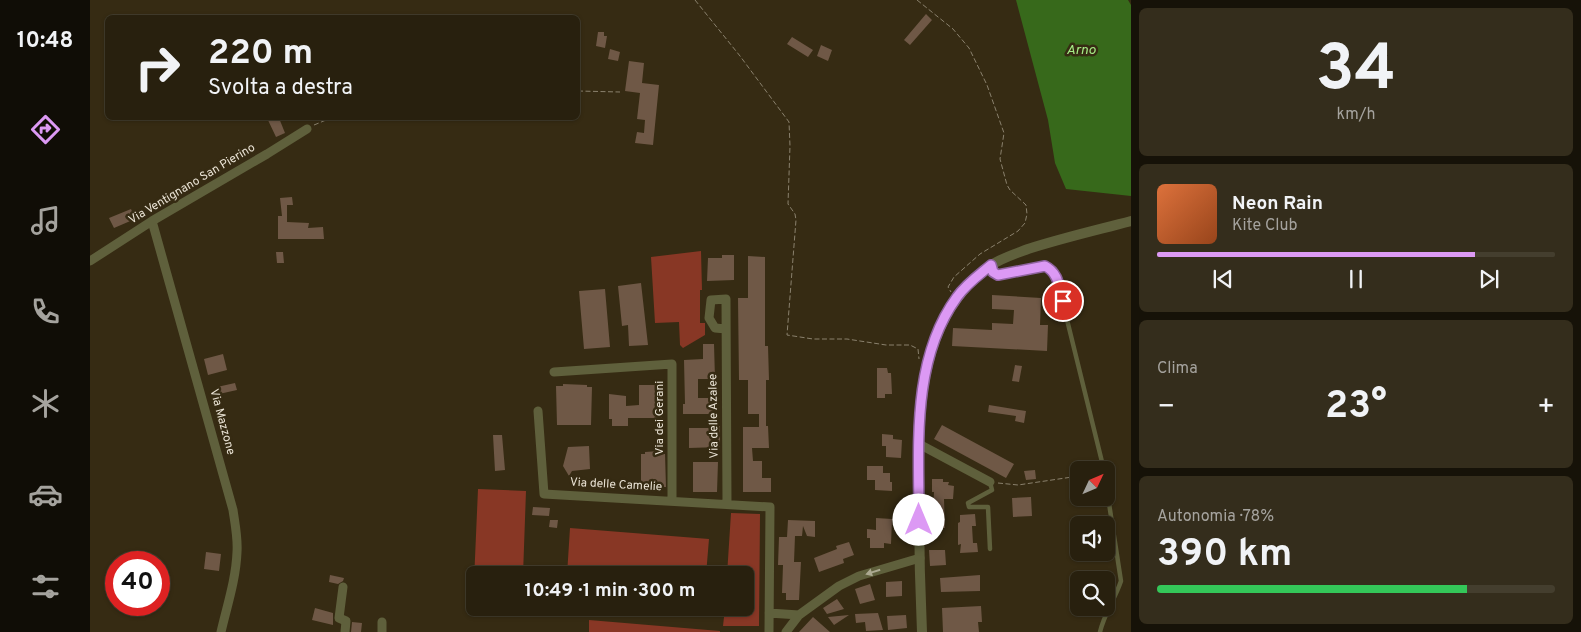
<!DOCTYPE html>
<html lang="it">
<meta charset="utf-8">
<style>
body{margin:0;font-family:Overpass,sans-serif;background:#342d1c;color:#f1f3f6;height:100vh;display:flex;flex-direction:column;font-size:19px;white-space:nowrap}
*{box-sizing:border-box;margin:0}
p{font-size:16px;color:#a5a39e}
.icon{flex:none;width:28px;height:28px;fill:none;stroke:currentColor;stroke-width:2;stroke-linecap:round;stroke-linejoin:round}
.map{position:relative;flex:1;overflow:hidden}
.sheet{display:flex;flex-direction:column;gap:8px;padding:8px;background:#161208;width:450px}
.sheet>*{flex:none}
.hud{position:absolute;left:15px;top:15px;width:475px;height:105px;border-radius:8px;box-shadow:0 1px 4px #0004,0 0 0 1px #443e2e;background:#28200e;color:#f1f3f6;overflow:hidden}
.needle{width:32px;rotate:46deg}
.controls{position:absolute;left:980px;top:461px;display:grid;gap:10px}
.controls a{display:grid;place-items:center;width:45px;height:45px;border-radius:8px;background:#28200e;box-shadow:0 1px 4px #0004,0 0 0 1px #443e2e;font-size:25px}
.speed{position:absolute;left:15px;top:551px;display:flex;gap:10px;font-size:25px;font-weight:700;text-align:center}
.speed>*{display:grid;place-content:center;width:65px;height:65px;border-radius:50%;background:#28200e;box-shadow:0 1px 4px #0004,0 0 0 1px #443e2e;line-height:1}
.speed .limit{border:8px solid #d22;background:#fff;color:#111}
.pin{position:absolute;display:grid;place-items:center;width:42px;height:42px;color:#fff;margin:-21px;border:2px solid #fff;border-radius:50%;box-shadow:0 1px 5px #0007}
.me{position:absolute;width:55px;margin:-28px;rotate:0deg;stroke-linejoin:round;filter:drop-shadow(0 0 4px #0008)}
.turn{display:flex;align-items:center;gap:18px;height:105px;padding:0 20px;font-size:22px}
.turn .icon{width:65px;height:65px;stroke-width:2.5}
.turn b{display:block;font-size:35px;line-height:42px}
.big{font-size:38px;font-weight:700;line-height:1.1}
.sheet .widget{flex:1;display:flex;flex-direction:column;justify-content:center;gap:8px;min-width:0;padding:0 18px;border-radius:8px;background:#342d1c}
.sheet .dial{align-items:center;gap:0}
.dial b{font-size:65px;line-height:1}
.song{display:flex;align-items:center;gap:15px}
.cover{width:60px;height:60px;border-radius:8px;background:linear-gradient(135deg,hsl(20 70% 55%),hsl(20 70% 35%))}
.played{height:5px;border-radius:2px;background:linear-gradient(90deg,#dc99f4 80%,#443e2e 80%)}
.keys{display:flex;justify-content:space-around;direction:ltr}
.heat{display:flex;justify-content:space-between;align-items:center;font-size:28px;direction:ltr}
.charge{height:8px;border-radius:4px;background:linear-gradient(90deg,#34c759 78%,#443e2e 0)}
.trip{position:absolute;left:376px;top:566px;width:288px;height:50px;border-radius:8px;background:#28200e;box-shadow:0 1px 4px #0004,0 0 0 1px #443e2e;font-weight:700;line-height:50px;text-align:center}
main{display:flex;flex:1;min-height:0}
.dock{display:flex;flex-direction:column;width:90px;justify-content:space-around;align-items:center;background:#100d06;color:#a5a39e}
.dock .icon{width:35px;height:35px}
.dock .selected{color:#dc99f4}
.dock b{font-size:22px;color:#f1f3f6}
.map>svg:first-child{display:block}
.green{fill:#883725}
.water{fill:#37691b}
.building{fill:#6f5846}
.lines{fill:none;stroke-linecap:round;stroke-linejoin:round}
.path{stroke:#8a816d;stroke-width:1;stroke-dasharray:5 2.5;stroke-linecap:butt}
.service{stroke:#5f603c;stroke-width:4.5}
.minor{stroke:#5f603c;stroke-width:9}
.tertiary{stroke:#5f603c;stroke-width:10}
.oneway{fill:#aca991}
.route-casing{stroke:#8f639f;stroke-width:12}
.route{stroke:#dc99f4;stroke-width:9}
.labels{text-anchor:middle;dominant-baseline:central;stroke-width:5;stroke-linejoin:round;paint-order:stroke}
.street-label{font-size:12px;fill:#ebe4d6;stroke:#362b13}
.water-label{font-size:14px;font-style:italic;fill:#a6ec86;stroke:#362b13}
</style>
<main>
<nav class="dock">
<b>10:48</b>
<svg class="icon selected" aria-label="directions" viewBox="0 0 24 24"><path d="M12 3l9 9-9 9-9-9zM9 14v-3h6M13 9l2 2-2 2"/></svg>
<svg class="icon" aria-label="music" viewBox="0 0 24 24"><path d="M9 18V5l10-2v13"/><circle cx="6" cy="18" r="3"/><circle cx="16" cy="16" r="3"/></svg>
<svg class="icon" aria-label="phone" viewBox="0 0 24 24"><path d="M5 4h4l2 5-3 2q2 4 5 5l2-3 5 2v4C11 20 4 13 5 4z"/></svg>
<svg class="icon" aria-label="climate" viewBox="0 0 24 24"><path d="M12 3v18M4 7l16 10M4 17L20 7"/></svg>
<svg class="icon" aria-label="car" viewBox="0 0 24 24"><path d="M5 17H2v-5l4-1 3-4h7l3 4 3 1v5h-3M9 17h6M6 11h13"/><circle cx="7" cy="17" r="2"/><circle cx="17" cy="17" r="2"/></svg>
<svg class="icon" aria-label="filters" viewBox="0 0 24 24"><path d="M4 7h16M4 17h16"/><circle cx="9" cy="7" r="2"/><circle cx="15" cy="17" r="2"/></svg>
</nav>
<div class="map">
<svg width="1041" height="632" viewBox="0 0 1041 632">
<rect width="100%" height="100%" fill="#362b13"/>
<path class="green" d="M611 251 612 290H610V323H615V335L593 348 590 345 589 322 565 323 561 257Z
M388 489 436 491 433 575H385L384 581Z
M641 513 670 514 669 626H633L635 608H655V575H637Z
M480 528 619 539 616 575H477Z
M512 608H614L613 615Z
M499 620 630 631V632H499Z"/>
<path class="water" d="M926 0H1038L1041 5V196L976 189 965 163 958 120Z"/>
<path class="building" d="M836 14 842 20 820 45 814 40Z
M508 32H514V36H517L515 48 506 46Z
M702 37 723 50 718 57 697 44Z
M731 45 742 50 738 61 727 56Z
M520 49 530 52 528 61 518 59Z
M539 61 554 63 552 83 569 85 563 145 545 143 547 132 554 133 555 120 547 119 550 93 535 91Z
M177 118H189L195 133 186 137Z
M202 197 203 205H197V222L219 223 218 228 233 227 234 239H188V216H192L190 198Z
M41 209 45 219 24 228 19 218Z
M186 252H193L194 263H187Z
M632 255H644V280L617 281 618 258H632Z
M658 256 675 257V346H678L679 380H676V426H678L679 448H662L663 461H672V478H681V492H653V427H669V414H658V380H649L648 298H658Z
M551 283 558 345 539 346 538 325 532 326 528 286Z
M515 289 520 347 494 349 489 291Z
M902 295 951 298 950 325H958L957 351 862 346 863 328 902 330V323L923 324 924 310 902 309Z
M613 344H624L625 379H608V398H623V414H593V404H595L594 360 613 359Z
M133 354 137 370 118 375 114 359Z
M925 365 932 366 929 382 922 381Z
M787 368H797L798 373H801L802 394H795V398H787Z
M145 383 147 390 129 394 127 387Z
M473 384 497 385V387H502L501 425H467L466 386H473Z
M549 385H572V418H538V426H522V419H519V394L536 396V406L549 405Z
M899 405 936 411 934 423 925 421 926 416 898 412Z
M852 425 924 464 916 478 844 439Z
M620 426H630V447L599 448V428H620Z
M792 434 803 435V439L812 440 811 458 796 457V446H792Z
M403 435H412L415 470 405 471Z
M499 446 500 469 482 471 479 476 473 466 478 447Z
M570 451V454H575L576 487H569V490H556V485H551V454H555V452Z
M603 462H628L627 492H603Z
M777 466H793V473H800V482H802V491L785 490V480H777Z
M945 470 946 479 936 480 934 471Z
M842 479H853V482H859L858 485 864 486 863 499H854L855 528H836V510H843L844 492H842Z
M941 497 942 516 923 517 922 498Z
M443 507 460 508 459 516 442 515Z
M885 514 886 526H882L883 543H887L888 552 870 553 871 544 868 545V523L870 522V515Z
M786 518 802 519 801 544 794 543V548H780V538H777V529L786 530Z
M460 520H468L467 528 459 527Z
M698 520 725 521V537L717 536 713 526 712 536H705L704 562H711L709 600H696V593H692L693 565H688L689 537H697Z
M759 542 764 555 753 559 754 563 729 572 724 558 747 549 746 546Z
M839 550H855L856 565 840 566Z
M116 552 131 554 129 571 114 569Z
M240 575 254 578 253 581 248 584 239 582Z
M890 575V591L851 592 850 578Z
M812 581V596L796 597V582Z
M780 584 785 600 770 604 765 589Z
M747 599 754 609 737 614 733 608Z
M891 606 892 622H888L889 632H853L852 608Z
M225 608 243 613V625L222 620Z
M788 613 793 630 776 631 775 622 766 623 765 614Z
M759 615 744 625 738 617Z
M816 615 817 628 798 630 797 616Z
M723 617 740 632H709Z
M262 622 272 623 271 632H261Z"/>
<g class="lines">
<path class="path" d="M605 0 650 56 699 122 700 146 698 204 705 214 706 220 697 335 723 339H757L796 345H820L828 349 829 359
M827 0 863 29 879 48 897 85 914 133 910 159 917 185 920 190 936 205 937 214 935 223 928 231 890 254 864 277 858 287 861 292
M488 91 530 92
M224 125 241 118
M908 483 928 485 989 476"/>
<path class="service" d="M901 266 903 272 909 275 955 267 961 270 966 275 1014 470
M900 549 898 507H879L878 503 902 490 900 482
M1010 632C1014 614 1025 599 1031 581L1016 484"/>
<path class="minor" d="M62 221 143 510C145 524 148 538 147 552 146 579 137 606 131 632
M0 261 62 221 177 154 217 129
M636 329 625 328 619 318 621 300 636 299 637 504
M464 372 582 364V500
M448 411 454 494 680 507 679 632
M829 444 900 482
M253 587 249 618 256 621 255 632
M679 613 709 615
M292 632V622
M696 632 709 615 749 586 769 576 830 558"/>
<path class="tertiary" d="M832 632C830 588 829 543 829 499 828 417 826 319 900 266 911 258 925 254 938 249 972 238 1007 230 1041 221"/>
</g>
<defs><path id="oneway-solid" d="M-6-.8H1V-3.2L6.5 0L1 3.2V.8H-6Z" transform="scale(1.25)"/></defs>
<use class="oneway" href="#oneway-solid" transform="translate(783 572) rotate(163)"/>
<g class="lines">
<defs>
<path id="route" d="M829 520C829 446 821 360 867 297 876 284 889 275 901 265L903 272 908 275 955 266C969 273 969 288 973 301"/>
</defs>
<use href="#route" class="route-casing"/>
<use href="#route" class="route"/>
</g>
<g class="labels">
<g class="street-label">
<text transform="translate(102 184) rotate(-31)">Via Ventignano San Pierino</text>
<text transform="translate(624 416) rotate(-91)">Via delle Azalee</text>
<text transform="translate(570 418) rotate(-90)">Via dei Gerani</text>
<text transform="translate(132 422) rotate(75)">Via Mazzone</text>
<text transform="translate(526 485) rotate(3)">Via delle Camelie</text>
</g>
<g class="water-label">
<text x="991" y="50">Arno</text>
</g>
</g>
</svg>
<div class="controls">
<a><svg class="needle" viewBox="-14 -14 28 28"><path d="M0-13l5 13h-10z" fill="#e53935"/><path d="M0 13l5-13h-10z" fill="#a5a39e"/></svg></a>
<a><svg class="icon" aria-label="sound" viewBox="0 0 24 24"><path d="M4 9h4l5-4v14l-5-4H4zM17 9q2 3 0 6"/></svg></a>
<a><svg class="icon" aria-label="search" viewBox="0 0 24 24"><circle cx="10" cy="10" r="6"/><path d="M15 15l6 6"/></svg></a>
</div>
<div class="speed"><div class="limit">40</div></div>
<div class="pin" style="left:973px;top:301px;background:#d93025"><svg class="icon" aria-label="arrive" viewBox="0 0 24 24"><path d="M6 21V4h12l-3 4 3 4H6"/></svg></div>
<svg class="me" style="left:829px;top:520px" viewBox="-20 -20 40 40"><circle r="19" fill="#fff"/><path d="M0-13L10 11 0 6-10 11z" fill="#dc99f4"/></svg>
<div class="trip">10:49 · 1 min · 300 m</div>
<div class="hud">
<div class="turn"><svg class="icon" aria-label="right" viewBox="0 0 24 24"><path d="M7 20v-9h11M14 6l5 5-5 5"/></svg><div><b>220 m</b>Svolta a destra</div></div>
</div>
</div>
<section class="sheet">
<div class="widget dial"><b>34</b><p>km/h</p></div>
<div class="widget">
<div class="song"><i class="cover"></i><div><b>Neon Rain</b><p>Kite Club</p></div></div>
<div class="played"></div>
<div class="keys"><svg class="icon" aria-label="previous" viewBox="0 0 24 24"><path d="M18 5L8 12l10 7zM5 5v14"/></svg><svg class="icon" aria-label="pause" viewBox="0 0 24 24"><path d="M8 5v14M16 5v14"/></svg><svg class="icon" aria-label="next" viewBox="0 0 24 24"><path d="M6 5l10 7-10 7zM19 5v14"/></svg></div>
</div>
<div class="widget"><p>Clima</p>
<div class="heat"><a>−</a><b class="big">23°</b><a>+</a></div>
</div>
<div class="widget"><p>Autonomia · 78%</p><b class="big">390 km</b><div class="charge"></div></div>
</section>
</main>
